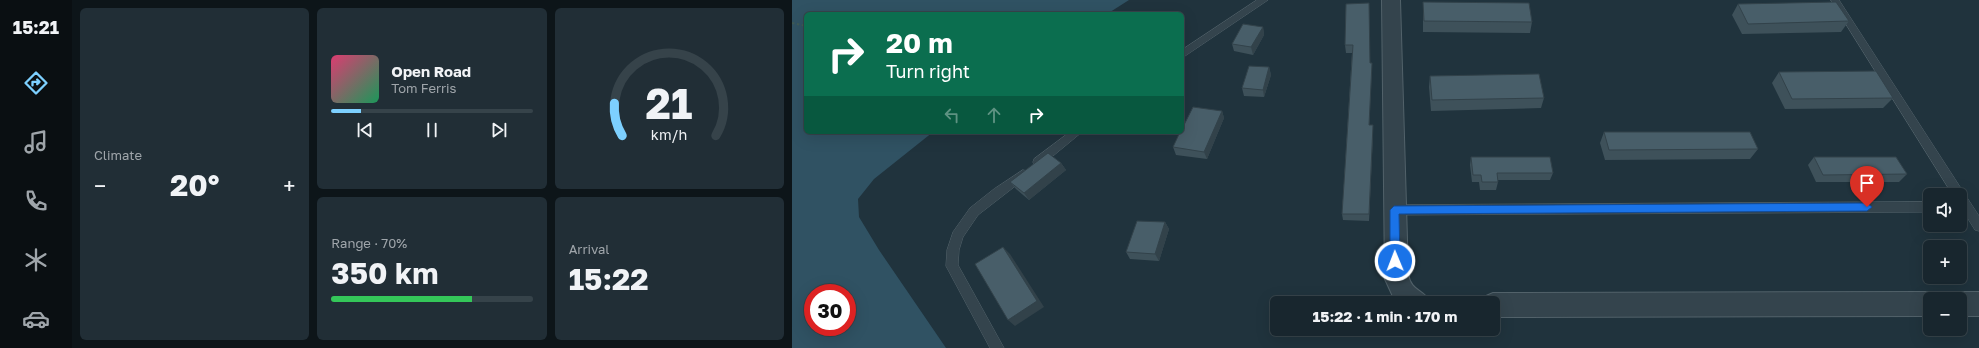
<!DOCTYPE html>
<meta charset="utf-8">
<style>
body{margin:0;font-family:"Golos Text",sans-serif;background:#212e36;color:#f1f3f6;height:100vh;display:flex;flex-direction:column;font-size:15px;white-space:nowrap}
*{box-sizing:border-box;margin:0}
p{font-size:13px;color:#9fa5aa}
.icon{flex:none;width:22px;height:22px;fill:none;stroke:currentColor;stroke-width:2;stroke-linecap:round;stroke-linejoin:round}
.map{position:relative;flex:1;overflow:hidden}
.sheet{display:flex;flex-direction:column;gap:8px;padding:8px;background:#0d1519;width:720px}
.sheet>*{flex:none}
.hud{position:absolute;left:12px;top:12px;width:380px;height:122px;border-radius:6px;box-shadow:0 4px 16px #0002,0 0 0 1px #36434a;background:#0b6e4f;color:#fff;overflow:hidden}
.controls{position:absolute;left:1131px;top:188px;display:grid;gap:8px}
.controls a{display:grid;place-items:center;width:44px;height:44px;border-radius:6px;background:#18262e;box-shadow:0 4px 16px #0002,0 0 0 1px #36434a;font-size:20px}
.speed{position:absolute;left:12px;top:284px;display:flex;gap:8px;font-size:20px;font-weight:700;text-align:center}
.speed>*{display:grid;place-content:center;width:52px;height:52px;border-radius:50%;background:#18262e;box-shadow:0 4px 16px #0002,0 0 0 1px #36434a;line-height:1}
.speed .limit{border:6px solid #d22;background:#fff;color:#111}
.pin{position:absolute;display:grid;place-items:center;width:34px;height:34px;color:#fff;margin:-41px -17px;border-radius:50% 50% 50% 0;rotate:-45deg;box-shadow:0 0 4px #0007}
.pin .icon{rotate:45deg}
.me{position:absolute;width:44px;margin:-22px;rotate:359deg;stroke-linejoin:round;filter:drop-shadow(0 0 3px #0008)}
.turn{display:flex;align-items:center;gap:14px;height:84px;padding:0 16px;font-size:18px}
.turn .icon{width:52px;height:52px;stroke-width:2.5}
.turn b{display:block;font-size:28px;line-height:34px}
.lanes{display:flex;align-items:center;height:38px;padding:0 16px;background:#0003;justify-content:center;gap:20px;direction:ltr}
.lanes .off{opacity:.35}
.big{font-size:30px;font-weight:700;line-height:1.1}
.sheet .widget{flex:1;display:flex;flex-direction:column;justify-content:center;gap:6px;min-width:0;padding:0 14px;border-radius:6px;background:#212e36}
.sheet .dial{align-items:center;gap:0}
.dial svg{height:104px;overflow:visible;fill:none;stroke:#36434a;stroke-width:7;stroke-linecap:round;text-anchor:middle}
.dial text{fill:#f1f3f6;stroke:none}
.song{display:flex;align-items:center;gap:12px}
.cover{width:48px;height:48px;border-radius:6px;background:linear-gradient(135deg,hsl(340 70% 55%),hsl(150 70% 35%))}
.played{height:4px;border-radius:2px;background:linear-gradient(90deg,#7dd0ff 15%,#36434a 15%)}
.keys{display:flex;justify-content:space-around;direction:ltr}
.heat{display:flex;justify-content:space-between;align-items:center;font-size:22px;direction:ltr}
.charge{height:6px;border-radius:3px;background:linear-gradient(90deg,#34c759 70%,#36434a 0)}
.sheet .tiles{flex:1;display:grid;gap:8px;grid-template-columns:repeat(3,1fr)}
.widget:first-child{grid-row:span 2}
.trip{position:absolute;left:478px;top:296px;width:230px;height:40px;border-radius:6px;background:#18262e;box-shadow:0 4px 16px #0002,0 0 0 1px #36434a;font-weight:700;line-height:40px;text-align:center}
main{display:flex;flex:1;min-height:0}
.tabs{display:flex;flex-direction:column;width:72px;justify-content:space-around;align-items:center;background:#0a0f12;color:#9fa5aa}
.tabs .icon{width:28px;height:28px}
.tabs .current{color:#7dd0ff}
.tabs b{font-size:18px;color:#f1f3f6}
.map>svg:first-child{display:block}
.water{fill:#305263;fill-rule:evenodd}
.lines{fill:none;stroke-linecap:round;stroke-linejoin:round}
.service-casing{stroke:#52626a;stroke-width:1}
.minor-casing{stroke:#52626a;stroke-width:2}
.path{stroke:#3f5a56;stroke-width:2;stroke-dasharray:2.5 2.5;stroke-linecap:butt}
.service{fill:#34444d;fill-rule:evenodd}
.minor{fill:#34444d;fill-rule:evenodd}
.wall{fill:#3e515a}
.shaded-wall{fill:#32424a}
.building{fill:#485e69;stroke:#32424a}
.route{fill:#1a73e8;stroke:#114b97}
</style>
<main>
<nav class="tabs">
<b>15:21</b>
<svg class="icon current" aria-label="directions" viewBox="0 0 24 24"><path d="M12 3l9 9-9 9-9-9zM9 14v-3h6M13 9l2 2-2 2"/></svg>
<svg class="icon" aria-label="music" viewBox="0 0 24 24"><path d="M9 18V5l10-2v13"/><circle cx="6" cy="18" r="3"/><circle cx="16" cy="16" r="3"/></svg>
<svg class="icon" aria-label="phone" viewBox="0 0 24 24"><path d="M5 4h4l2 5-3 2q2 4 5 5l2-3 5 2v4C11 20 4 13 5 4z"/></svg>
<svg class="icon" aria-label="climate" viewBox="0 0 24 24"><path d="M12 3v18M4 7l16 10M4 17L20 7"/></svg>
<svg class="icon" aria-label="car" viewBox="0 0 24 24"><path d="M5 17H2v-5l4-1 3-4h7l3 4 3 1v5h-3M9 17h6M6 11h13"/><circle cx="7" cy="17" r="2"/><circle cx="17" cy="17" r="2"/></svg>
</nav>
<section class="sheet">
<div class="tiles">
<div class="widget"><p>Climate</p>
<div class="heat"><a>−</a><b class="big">20°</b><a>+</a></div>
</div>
<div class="widget">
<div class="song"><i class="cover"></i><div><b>Open Road</b><p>Tom Ferris</p></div></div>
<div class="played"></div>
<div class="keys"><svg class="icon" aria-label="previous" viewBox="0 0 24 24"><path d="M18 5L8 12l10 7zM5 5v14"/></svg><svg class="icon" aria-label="pause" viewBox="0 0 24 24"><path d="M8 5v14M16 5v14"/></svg><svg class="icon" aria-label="next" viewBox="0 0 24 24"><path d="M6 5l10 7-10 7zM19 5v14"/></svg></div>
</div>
<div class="widget dial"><svg viewBox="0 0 100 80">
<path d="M14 69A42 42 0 1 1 86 69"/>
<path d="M14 69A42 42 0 0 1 8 44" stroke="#7dd0ff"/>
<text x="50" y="56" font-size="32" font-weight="700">21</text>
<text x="50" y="72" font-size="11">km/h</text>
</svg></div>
<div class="widget"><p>Range · 70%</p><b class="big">350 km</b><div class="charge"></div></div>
<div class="widget"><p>Arrival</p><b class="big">15:22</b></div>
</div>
</section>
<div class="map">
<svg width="1187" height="348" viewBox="0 0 1187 348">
<rect width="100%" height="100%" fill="#20333d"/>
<path class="water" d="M0 0H337L315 14H14V132H141L82 179 66 199 67 217 87 250 154 348H0ZM21 293H55V327H21Z"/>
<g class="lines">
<defs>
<path id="service" d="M465 0H476L390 58V50Z
M1039 0H1047L1172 193 1187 216V231L1183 230 1168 206V195H1161Z
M278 132H290L250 165H242L241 162 242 159Z
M231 170 235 171 236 174 235 177 186 215 171 237 167 250 166 265 212 348H198L154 266 155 250 161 232 178 208 202 189Z
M1138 202V212L603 215 599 213 597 210 599 207 603 205Z"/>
<path id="minor" d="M590 0H608L616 274C619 292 632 289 639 303H604L593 279Z
M1138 292 1147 296 1148 299H1138V316L701 317V303H689L692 297 701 293Z
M1168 292H1187V316H1168V299H1158L1159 296Z"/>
</defs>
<use href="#service" class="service-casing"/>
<use href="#minor" class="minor-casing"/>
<path class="path" d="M0 23 14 26"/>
<use href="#service" class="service"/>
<use href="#minor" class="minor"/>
</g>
<path class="wall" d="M631 2 740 22 738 33 631 32Z
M554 4 578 63H580L577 125H581V133L577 221 551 220 550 214 560 53H554L553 45Z
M946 4 1057 21 1049 32 950 34 940 15Z
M471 27 472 35 461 55 442 51 440 44Z
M477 67 479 75 472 97 452 96 450 88Z
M987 72 1101 98 1091 108 993 109 980 83Z
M638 76 752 98 749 108 639 111 637 87Z
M430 111 432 118 415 159 384 155 381 147Z
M812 132 966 149 958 159 813 160 808 143Z
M679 157 761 173 758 180H706V182L704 190H688L687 182H680L678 165Z
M1022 157 1115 174 1107 182H1024L1016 165Z
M269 163 274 170 237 200 224 189 218 182Z
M373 222 377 229 367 261 338 259 334 252Z"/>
<path class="shaded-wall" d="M471 27 472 35 461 55 459 47Z
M580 63V70L577 133V125Z
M477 67 479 75 472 97 471 90Z
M430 111 432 118 415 159 412 152Z
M581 125V133L577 221V214Z
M269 163 274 170 237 200 232 193Z
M373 222 377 229 367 261 363 254Z
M211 247 218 254 252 307 223 326 216 320Z"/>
<path class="building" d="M631 2 737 3 740 22 632 21Z
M1044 2 1057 21 956 24 946 4Z
M577 3 578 63H580L577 125H581L577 214H550L561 45H553L554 4Z
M451 24 471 27 459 47 440 44Z
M457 66 477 67 471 90 450 88Z
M1084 71 1101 98 1000 99 987 72Z
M747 74 752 98 640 100 638 76Z
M401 107 430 111 412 152 381 147 388 132H390V129Z
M812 132H958L966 149 817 150Z
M256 153 269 163 232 193 218 182Z
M679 157H758L761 173H705L706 182H690L689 175H681Z
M1022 157H1104L1115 174 1031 175Z
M345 221 373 222 363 254 334 252Z
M211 247 245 301 216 320 183 264Z"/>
<path class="route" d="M1075 203 1080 207 1075 211 607 214 608 261 603 266 598 261V210L602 206Z"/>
</svg>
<div class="controls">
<a><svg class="icon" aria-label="sound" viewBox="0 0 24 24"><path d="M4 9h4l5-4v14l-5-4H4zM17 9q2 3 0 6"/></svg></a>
<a>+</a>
<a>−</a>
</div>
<div class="speed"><div class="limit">30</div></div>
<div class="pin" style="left:1075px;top:207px;background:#d93025"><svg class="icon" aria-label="arrive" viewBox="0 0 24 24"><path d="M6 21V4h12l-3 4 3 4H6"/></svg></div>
<svg class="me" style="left:603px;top:261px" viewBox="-20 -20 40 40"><circle r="17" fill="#1a73e8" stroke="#fff" stroke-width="3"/><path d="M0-11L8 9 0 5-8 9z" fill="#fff"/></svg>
<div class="trip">15:22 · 1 min · 170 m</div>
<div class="hud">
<div class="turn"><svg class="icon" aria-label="right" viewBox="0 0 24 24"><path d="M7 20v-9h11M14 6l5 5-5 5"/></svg><div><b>20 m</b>Turn right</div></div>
<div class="lanes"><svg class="icon off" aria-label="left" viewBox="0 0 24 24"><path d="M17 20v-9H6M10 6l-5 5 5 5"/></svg><svg class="icon off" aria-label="ahead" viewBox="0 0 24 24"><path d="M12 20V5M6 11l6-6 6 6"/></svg><svg class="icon" aria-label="right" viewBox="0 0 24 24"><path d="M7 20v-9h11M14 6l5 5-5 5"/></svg></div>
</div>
</div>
</main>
